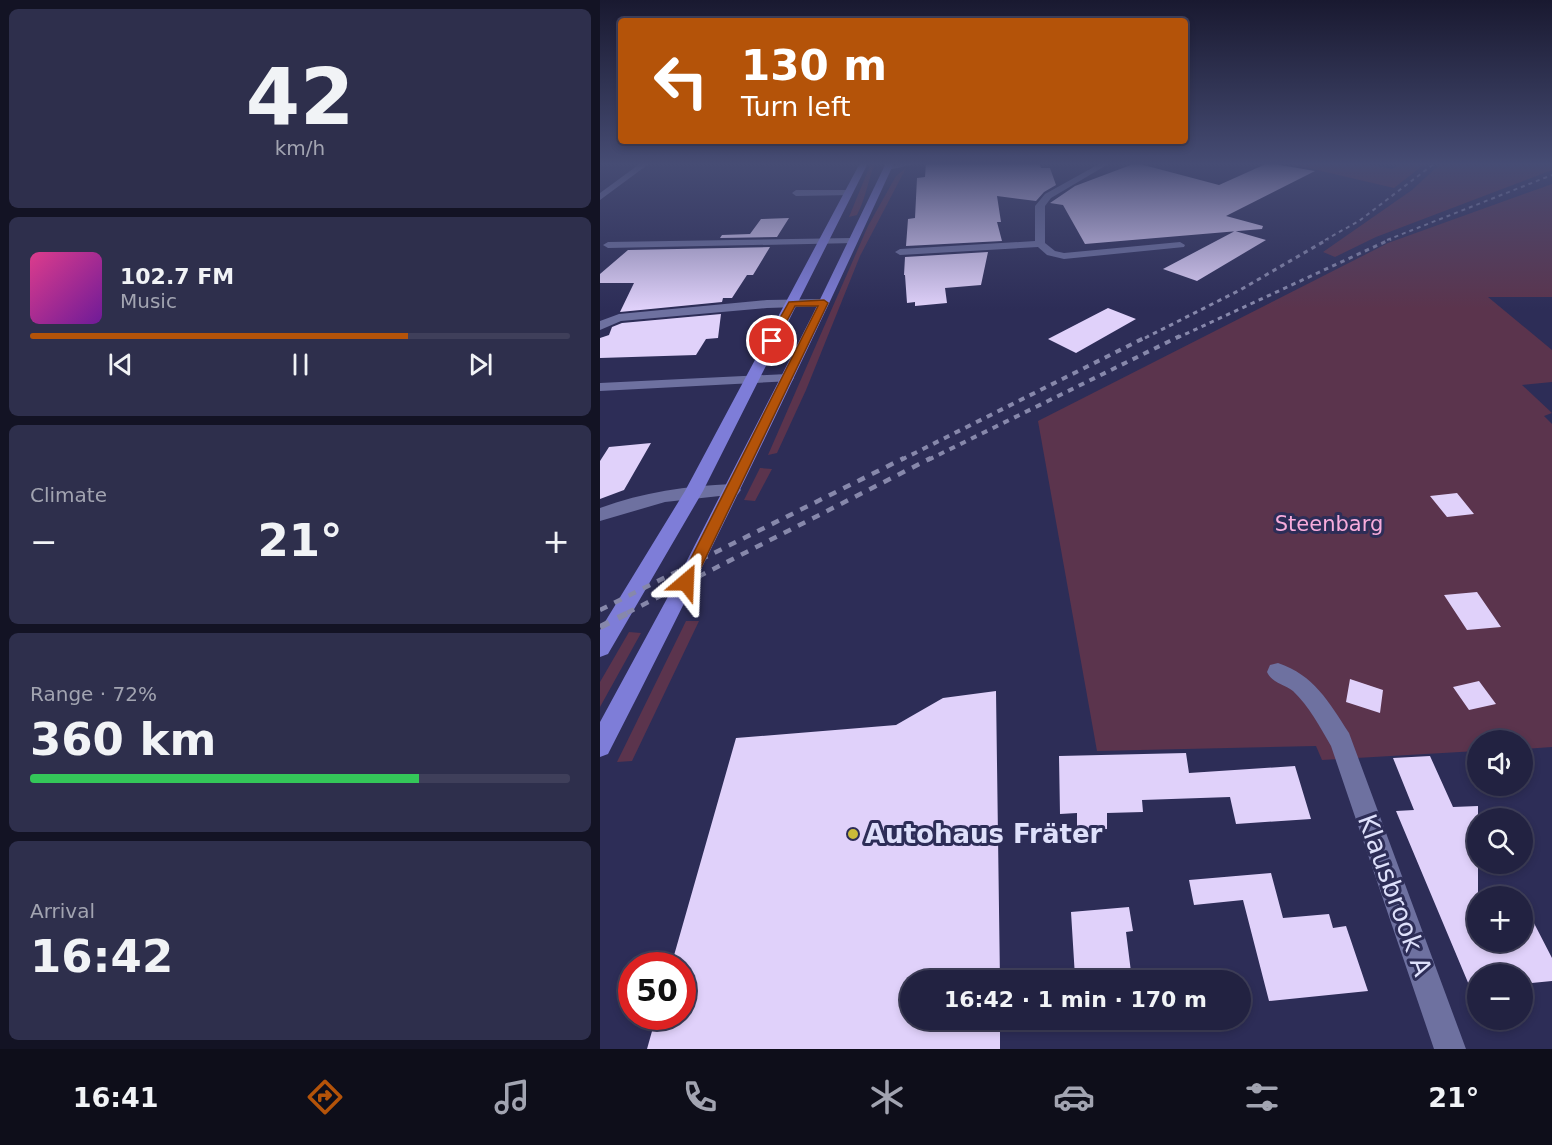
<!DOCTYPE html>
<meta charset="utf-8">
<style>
body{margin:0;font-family:"DejaVu Sans",sans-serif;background:#2e2f4c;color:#f1f3f6;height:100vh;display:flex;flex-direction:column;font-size:22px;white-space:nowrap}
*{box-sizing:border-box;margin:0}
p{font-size:20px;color:#a2a4b1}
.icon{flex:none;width:33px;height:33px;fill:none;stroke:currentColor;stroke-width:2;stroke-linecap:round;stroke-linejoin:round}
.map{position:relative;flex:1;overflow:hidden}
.sheet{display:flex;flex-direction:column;gap:9px;padding:9px;background:#131324;width:600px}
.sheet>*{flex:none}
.banner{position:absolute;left:18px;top:18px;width:570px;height:126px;border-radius:6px;box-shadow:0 3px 9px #0003,0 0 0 2px #3f3f5a;background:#b45309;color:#fff;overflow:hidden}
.buttons{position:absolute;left:867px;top:730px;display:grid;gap:12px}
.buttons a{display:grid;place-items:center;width:66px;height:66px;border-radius:50%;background:#222241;box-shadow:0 3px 9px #0003,0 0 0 2px #3f3f5a;font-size:30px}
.speed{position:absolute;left:18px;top:952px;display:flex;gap:12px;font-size:30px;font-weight:700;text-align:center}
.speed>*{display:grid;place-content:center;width:78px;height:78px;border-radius:50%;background:#222241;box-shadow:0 3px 9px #0003,0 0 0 2px #3f3f5a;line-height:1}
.speed .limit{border:9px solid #d22;background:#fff;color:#111}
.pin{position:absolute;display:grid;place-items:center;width:51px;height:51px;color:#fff;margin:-26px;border:3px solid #fff;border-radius:50%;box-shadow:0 2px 6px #0007}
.me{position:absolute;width:66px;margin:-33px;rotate:26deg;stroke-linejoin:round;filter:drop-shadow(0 0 4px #0008)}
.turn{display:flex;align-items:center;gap:21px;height:126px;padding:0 24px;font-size:27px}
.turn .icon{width:78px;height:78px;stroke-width:2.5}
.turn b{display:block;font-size:42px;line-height:51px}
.big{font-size:45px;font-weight:700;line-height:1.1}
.sheet .tile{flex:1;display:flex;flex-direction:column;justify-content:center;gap:9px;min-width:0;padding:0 21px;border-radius:9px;background:#2e2f4c}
.sheet .dial{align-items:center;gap:0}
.dial b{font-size:78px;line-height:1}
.song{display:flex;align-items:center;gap:18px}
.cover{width:72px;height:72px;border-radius:9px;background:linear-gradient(135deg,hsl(330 70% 55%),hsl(280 70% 35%))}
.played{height:6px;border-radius:3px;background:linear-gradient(90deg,#b45309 70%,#3f3f5a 70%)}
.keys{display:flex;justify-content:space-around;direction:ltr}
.heat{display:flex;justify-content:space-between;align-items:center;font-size:33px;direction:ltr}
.charge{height:9px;border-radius:4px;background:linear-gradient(90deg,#34c759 72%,#3f3f5a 0)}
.trip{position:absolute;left:300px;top:970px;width:351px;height:60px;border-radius:30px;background:#222241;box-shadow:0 3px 9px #0003,0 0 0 2px #3f3f5a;font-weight:700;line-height:60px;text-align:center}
.menu{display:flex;height:96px;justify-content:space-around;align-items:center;background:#0e0e1a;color:#a2a4b1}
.menu .icon{width:42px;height:42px}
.menu .current{color:#b45309}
.menu b{font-size:27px;color:#f1f3f6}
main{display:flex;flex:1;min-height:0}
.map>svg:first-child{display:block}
.green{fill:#5b344d}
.building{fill:#e0d1fa}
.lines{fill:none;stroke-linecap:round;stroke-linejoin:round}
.minor{fill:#6e71a0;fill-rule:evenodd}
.major{fill:#7e7dd8;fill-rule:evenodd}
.rail-far4{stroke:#8788ab;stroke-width:2;stroke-dasharray:4 4;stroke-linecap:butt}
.rail-far3{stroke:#8788ab;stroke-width:3;stroke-dasharray:4.5 4.5;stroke-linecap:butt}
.rail-far2{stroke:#8788ab;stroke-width:4;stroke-dasharray:6 6;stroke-linecap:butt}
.rail-far1{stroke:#8788ab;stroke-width:4.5;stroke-dasharray:8 8;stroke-linecap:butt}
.rail{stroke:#8788ab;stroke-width:6;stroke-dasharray:10 10;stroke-linecap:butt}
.route{fill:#b45309;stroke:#753606;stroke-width:1.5}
.poi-dot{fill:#cbba39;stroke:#2d2d57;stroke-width:2}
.labels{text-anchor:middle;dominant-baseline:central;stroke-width:6;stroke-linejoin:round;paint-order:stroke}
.park-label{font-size:21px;fill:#f8acdc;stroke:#2d2d57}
.near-poi-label{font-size:26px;font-weight:bold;fill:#dee0fb;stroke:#2d2d57;text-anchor:start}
.near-street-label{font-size:26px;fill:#dee0fb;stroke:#2d2d57}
</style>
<main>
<section class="sheet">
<div class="tile dial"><b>42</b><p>km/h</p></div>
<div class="tile">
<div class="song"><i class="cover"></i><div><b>102.7 FM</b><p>Music</p></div></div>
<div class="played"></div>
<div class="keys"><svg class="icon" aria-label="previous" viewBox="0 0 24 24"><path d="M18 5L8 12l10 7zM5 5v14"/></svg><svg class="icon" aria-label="pause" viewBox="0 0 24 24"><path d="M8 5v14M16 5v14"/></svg><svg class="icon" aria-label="next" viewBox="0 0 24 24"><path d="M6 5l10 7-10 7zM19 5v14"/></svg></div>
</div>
<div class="tile"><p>Climate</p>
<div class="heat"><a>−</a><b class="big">21°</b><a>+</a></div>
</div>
<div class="tile"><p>Range · 72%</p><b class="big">360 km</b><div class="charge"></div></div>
<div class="tile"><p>Arrival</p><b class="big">16:42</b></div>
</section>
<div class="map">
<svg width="952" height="1049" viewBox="0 0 952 1049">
<rect width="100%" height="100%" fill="#2d2d57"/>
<path class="green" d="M271 163H275C268 180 266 198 257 215L249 217Z
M687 163H763L792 169 800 163H826L794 188Z
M841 163H952V170L776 237 735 257 723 252 812 190Z
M306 168 260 256 206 390 177 453 168 455 268 226 296 176Z
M952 184V297H888L952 350V382L922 385 952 413 944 416 952 424V747L923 749 922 741H878L877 751 722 760 716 746 497 751 438 421 788 243Z
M160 468 172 469 155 501 144 500Z
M86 621H99L32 761 17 762Z
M29 632 41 633 0 707V682Z"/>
<path class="building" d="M326 163H439L441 168H450L456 185 444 192 436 201 397 196 401 222H397L402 241 306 246 308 219 315 218 317 178 325 177Z
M536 163 619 185 668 163 715 171 626 216 663 226 662 229 485 244 463 205 450 203 475 186Z
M189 218 177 237 120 238 122 235 150 234 161 219Z
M635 231 666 240 597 281 563 269Z
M170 247 153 275H147L132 298H123L122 302 20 312 34 283H0V274L28 250Z
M388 252 381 285 345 288 347 303 315 306V302L307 303 305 275H304L305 257Z
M508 308 536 319 476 353 448 339Z
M121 314 118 338 106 339 96 355 0 358V338L9 335 12 327 22 323Z
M51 443 24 490 0 499V461L9 447Z
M857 493 874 514 847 517 830 496Z
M877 592 901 627 867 630 844 595Z
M750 679 783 690 780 713 746 702Z
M879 681 896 704 869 710 853 687Z
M396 691 400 981H310V1020H400V1049H47L56 1017H82V966H71L136 738 296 725 343 698Z
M586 753 589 773 695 766 711 819 636 824 630 797 542 800 543 812 507 813V829L477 830V813L460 814 459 756Z
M830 756 853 807 878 806V864H882L884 867H878V942H922V900L952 958V981L922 984V975H878L877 1004 796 811 814 810 793 758Z
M671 873 683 918 729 914 733 928 746 926 768 991 669 1001 643 900 594 905 589 880Z
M529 907 533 931 526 932 531 972 475 977 471 912Z"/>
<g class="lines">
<path class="minor" d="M41 163H50L0 200V193Z
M304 163H319L288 170 284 168Z
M501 163H510L451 198 445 206V243L455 251 464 253 580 242 585 245 584 247 464 259 447 255 438 247 300 255 295 252 300 249 435 241V206L445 194Z
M249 190 252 191V195L196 196 192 193 196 190Z
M251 238 256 241 255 243 8 248 3 245 8 242Z
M224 299 228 300V306L167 308 21 321 0 330V321L19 314 167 300Z
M187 374 194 378 192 381 0 391V383Z
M132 484 138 486 141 490 138 494 65 502 0 521V508C43 492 87 486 132 484Z
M678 663C714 675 729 702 749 733L866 1049H834L731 746C720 727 709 706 693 691 684 684 672 683 667 672L670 665Z"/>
<path class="major" d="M260 163H268L103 491 8 654 0 657V630L85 491Z
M286 163H294C203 362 108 559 8 754L0 757V722L76 582 212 316Z"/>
<path class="rail-far4" d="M725 240 759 221 835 163
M787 240 952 175"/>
<path class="rail-far3" d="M545 338 640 290 728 239
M577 338 791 239"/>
<path class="rail-far2" d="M301 460 548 336
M328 460 580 336"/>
<path class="rail-far1" d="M0 610 304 458
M27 613 331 458"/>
<path class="rail" d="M0 627 30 612"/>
</g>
<linearGradient id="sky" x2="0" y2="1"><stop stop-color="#191930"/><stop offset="0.53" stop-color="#464c74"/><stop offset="1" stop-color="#464c74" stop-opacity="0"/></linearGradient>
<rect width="952" height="309" fill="url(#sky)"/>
<path class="route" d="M224 300 228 303 94 582 92 586H81L79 582 218 306H195L175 343 167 341 189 302Z"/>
<circle class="poi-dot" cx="253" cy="834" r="6"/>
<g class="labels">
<g class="park-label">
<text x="729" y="524">Steenbarg</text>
</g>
<g class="near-poi-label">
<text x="265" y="834">Autohaus Fräter</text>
</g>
<g class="near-street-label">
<text transform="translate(795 895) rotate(70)">Klausbrook A</text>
</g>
</g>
</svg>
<div class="buttons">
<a><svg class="icon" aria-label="sound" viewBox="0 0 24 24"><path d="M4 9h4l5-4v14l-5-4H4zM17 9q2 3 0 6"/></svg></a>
<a><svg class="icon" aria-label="search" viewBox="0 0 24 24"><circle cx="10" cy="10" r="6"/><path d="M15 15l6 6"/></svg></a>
<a>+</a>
<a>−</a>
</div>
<div class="speed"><div class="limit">50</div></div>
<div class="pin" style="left:172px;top:341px;background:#d93025"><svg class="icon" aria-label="arrive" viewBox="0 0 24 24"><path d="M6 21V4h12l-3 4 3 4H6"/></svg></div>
<svg class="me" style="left:86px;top:582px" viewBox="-20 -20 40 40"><path d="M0-17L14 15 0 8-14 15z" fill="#b45309" stroke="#fff" stroke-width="4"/></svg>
<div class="trip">16:42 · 1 min · 170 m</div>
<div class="banner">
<div class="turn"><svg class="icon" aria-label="left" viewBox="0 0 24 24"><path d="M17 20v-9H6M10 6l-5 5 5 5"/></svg><div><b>130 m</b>Turn left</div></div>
</div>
</div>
</main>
<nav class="menu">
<b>16:41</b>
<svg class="icon current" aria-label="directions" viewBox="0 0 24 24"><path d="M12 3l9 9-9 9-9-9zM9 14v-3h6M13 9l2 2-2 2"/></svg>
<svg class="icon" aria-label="music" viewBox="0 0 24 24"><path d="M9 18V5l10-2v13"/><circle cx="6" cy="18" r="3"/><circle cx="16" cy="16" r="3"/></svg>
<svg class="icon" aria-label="phone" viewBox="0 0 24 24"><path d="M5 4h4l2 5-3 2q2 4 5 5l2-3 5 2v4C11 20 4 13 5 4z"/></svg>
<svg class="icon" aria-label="climate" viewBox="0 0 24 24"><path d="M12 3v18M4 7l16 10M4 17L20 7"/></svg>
<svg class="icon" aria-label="car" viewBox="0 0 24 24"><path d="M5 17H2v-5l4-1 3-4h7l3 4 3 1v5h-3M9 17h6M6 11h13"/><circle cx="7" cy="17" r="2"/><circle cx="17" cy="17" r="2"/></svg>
<svg class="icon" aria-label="filters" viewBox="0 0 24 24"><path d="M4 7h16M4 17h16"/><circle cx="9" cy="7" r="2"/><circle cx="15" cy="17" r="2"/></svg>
<b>21°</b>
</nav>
